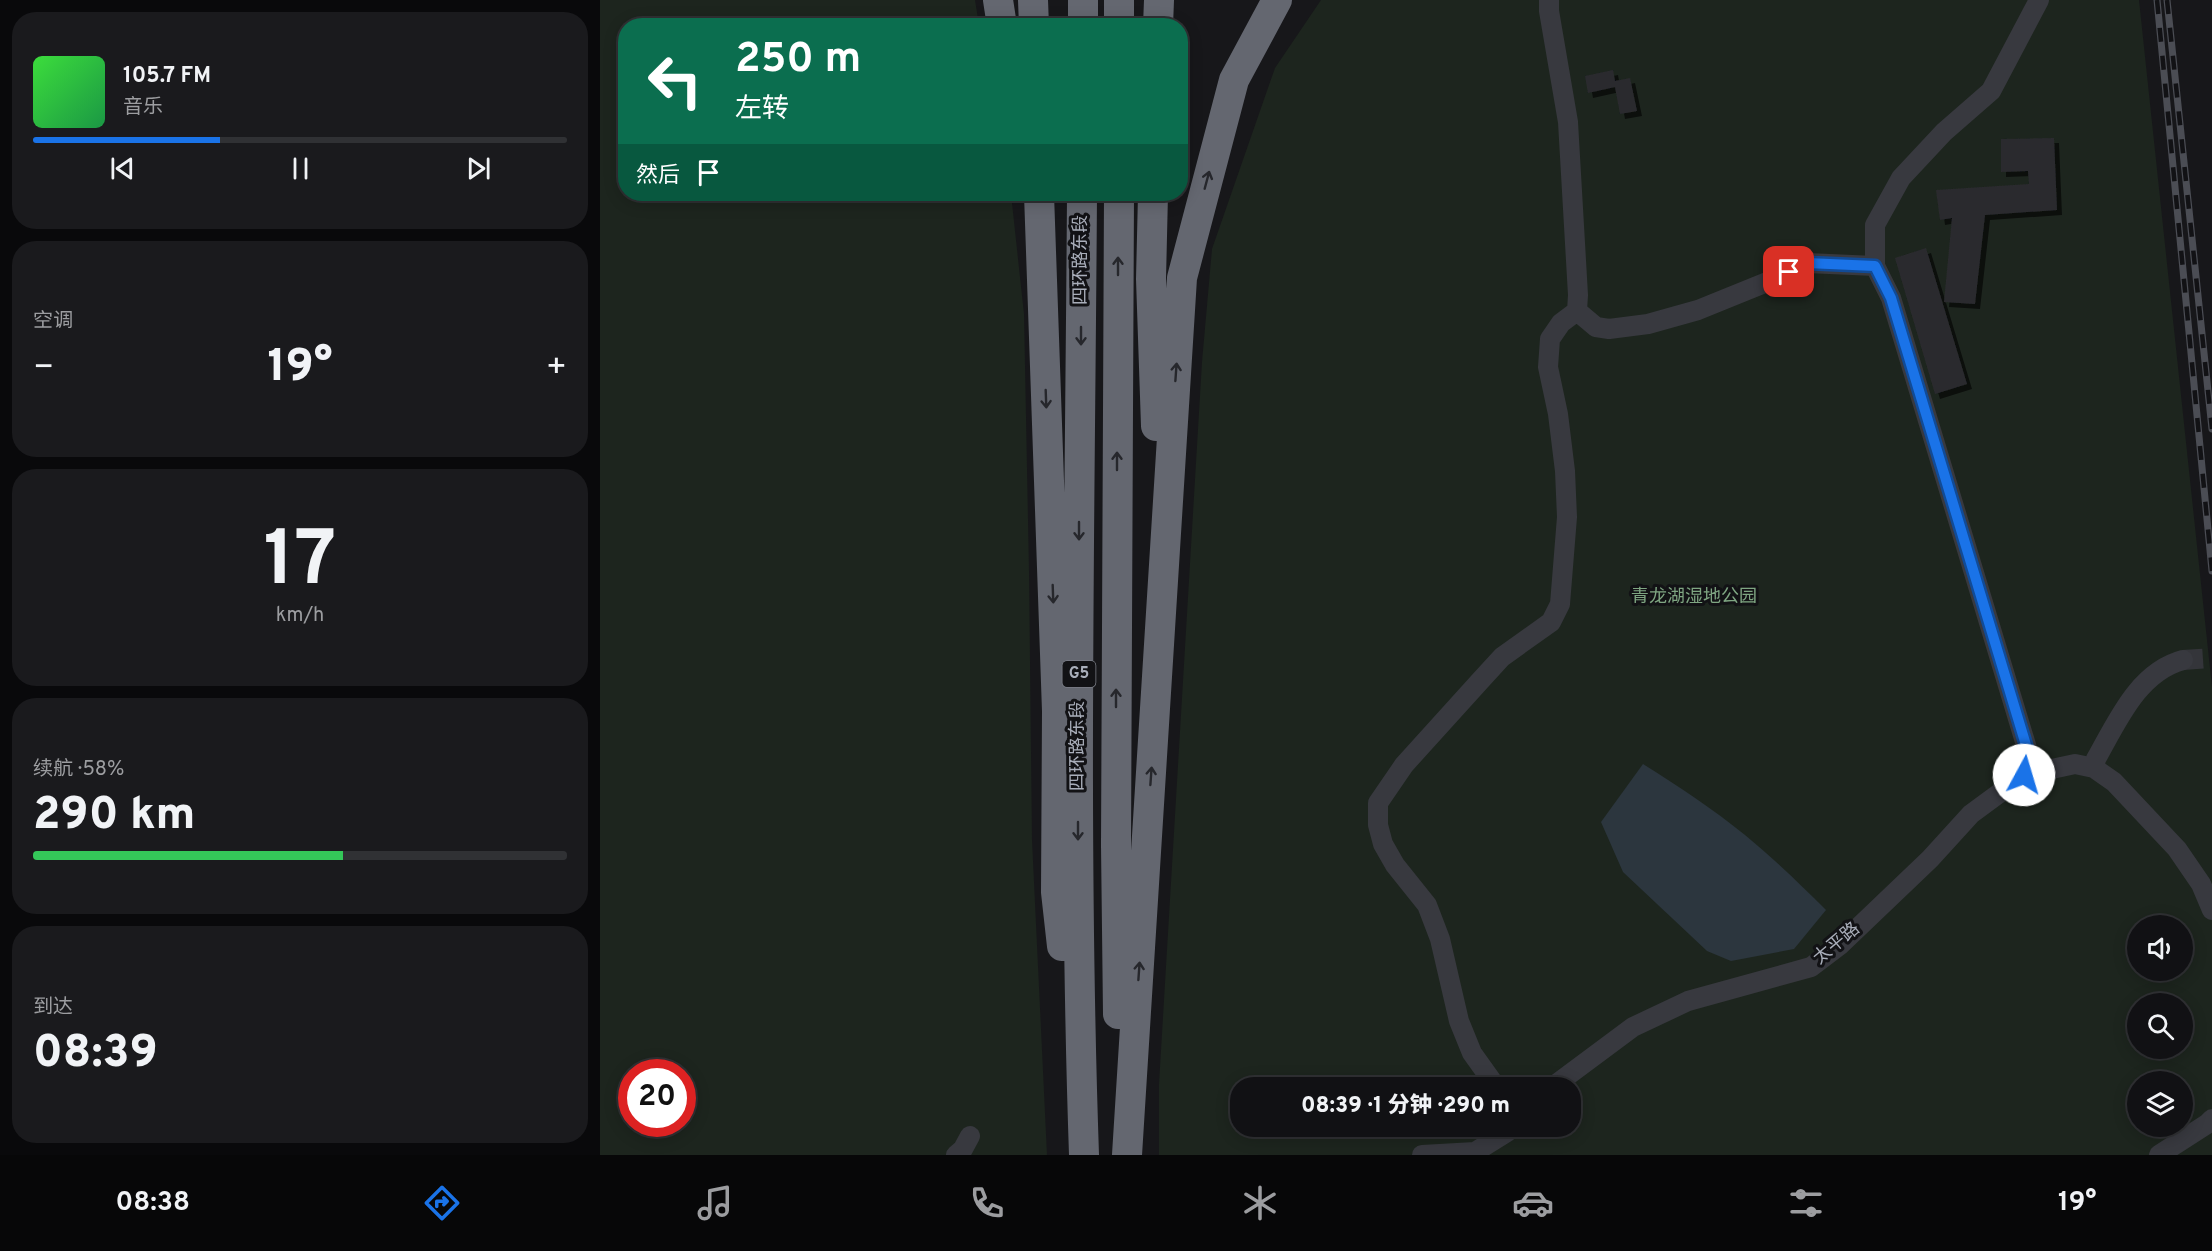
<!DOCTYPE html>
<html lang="zh">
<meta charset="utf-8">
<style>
body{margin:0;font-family:Overpass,"Noto Sans SC",sans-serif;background:#1a1a1d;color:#f1f3f6;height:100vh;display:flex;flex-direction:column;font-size:22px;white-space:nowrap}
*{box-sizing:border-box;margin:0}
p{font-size:20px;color:#9c9da0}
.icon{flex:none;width:33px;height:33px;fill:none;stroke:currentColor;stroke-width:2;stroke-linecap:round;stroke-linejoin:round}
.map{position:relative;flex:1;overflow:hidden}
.drawer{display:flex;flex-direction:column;gap:12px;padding:12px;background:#09090b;width:600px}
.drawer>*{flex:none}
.hud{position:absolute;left:18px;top:18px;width:570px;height:183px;border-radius:24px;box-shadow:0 3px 15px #0003,0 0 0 2px #303134;background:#0b6e4f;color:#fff;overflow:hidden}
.fabs{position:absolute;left:1527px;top:915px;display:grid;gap:12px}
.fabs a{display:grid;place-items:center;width:66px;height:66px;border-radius:50%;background:#111114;box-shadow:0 3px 15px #0003,0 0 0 2px #303134;font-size:30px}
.speed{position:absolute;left:18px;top:1059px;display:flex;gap:12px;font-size:30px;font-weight:700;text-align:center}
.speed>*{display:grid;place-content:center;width:78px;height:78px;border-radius:50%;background:#111114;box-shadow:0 3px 15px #0003,0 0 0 2px #303134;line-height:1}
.speed .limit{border:9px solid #d22;background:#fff;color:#111}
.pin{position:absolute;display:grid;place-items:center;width:51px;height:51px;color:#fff;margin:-26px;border-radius:12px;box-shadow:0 3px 9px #0006}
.me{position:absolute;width:66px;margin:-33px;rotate:6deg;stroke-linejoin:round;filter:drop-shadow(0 0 4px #0008)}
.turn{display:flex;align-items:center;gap:21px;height:126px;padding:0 18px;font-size:27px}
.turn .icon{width:78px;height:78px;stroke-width:2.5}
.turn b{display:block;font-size:42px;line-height:51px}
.then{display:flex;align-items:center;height:57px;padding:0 18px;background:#0003;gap:12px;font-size:22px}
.big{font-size:45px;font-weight:800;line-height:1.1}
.drawer .widget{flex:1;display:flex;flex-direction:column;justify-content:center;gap:9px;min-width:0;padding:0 21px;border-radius:24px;background:#1a1a1d}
.drawer .dial{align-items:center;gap:0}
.dial b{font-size:78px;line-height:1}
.song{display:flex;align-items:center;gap:18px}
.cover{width:72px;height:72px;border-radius:9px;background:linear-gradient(135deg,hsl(120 70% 55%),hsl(140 70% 35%))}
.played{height:6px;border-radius:3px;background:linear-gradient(90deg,#1a73e8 35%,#303134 35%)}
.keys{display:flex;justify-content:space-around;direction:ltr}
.heat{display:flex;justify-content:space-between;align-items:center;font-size:33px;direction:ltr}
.charge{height:9px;border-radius:4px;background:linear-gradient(90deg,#34c759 58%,#303134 0)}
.trip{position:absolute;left:630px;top:1077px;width:351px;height:60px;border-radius:24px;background:#111114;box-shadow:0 3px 15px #0003,0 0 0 2px #303134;font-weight:800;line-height:60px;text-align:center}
.dock{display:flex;height:96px;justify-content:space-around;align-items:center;background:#070708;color:#9c9da0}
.dock .icon{width:42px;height:42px}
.dock .on{color:#1a73e8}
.dock b{font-size:27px;color:#f1f3f6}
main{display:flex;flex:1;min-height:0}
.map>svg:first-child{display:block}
.green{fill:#1d251e;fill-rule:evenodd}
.water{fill:#2c363e}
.building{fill:#2a2a2e;filter:url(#shadow)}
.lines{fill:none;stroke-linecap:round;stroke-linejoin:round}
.minor-tunnel{stroke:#34353a;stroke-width:20;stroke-dasharray:20 10;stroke-linecap:butt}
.minor{stroke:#38393f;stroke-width:20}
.highway{stroke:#646770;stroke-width:30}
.rail-casing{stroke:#4b4d54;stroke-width:7}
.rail{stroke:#121215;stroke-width:4.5;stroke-dasharray:14;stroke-linecap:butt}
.oneway{stroke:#26272c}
.route-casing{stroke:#114b97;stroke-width:15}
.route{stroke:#1a73e8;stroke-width:10}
.labels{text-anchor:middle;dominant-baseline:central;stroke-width:6;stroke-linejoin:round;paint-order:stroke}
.shield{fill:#121215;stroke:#7c7f88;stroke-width:1.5}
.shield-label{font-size:16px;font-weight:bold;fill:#a9aeba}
.street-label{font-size:18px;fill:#a9aeba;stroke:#121215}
.park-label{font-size:18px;fill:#7fa682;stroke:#121215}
</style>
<main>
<section class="drawer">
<div class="widget">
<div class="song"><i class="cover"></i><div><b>105.7 FM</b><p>音乐</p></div></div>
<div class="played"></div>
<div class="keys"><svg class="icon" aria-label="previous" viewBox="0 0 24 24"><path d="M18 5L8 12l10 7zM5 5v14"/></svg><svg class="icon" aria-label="pause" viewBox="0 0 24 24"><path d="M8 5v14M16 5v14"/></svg><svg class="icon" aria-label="next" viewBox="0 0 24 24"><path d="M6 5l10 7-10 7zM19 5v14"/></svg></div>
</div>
<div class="widget"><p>空调</p>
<div class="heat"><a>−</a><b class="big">19°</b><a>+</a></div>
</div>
<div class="widget dial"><b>17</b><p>km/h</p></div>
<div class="widget"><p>续航 · 58%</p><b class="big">290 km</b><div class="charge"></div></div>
<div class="widget"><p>到达</p><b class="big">08:39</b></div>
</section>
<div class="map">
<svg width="1612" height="1155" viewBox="0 0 1612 1155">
<defs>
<filter id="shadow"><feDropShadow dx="5" dy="5" stdDeviation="0" flood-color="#0009"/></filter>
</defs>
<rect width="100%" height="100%" fill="#17171a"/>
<path class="green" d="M0 0H375L379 25 26 26V194H411L424 314 429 571 432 840 447 1155H0ZM32 1072H82V1124H32Z
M721 0H1539L1612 687V1155H559V1084L602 362 612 249 675 68ZM1538 926H1582V970H1538ZM1538 1004H1582V1048H1538ZM1538 1082H1582V1126H1538ZM640 1088H970V1126H640Z"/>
<path class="water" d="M1043 764C1078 786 1113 809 1145 835 1173 858 1200 884 1226 910L1194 949 1131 961 1107 951 1023 872 1001 822Z"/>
<path class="building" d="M1013 70 1015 81 1030 78 1037 111 1020 114 1015 87 988 93 985 76Z
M1454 138 1457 210 1385 215 1375 304 1344 302 1352 218 1340 220 1336 190 1429 184 1428 171 1401 172V139Z
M1326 248 1367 384 1335 394 1295 258Z"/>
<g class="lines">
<path class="minor-tunnel" d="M1583 660 1612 658"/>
<path class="minor" d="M1275 266V225L1301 178 1344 132 1391 91 1439 0
M977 311 996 327 1009 329 1048 324 1098 310 1172 280 1207 263 1275 266 1291 298 1429 755 1424 775
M1494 768 1496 759C1517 722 1538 672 1583 660
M897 1088 872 1053 859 1021 840 939 827 905 795 865 783 844 778 825V803L804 765 880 681 902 657 951 622 960 604 967 517 965 471 958 414 948 367 950 339 961 323 977 311 978 295 968 122 949 11V0
M951 1088 1033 1027 1088 1001 1211 967 1240 945 1330 859 1371 814 1424 775 1475 764 1494 768 1514 782 1577 849 1601 884 1612 910
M356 1155 363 1149 370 1136
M822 1155 875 1152 907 1132 911 1126
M1559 1155 1607 1124 1612 1119"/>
<path class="highway" d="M398 0 402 26
M433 0 434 26
M483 26V0
M519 26V0
M558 26 559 0
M439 194 457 711 456 892 462 946
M482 194C480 514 473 835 484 1155
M553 194 551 279 556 426
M518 1014 516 845 519 194
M527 1155 582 278 634 80 677 0"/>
<defs>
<path id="rail" d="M1557 0 1612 571
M1567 0 1612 429"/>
</defs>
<use href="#rail" class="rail-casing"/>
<use href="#rail" class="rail"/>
</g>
<defs><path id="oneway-shaft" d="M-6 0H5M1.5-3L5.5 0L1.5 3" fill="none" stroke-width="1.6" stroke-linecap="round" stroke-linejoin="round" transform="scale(1.5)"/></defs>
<g class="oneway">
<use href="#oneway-shaft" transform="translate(607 180) rotate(-75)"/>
<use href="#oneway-shaft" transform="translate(518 266) rotate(-90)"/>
<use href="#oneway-shaft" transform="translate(481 336) rotate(90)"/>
<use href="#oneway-shaft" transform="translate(576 372) rotate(-86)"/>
<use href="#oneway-shaft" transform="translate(446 399) rotate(88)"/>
<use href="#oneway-shaft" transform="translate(517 461) rotate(-90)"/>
<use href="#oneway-shaft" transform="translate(479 531) rotate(90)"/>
<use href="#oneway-shaft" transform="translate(453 594) rotate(88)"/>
<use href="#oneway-shaft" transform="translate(516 698) rotate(-90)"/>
<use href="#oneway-shaft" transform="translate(551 776) rotate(-86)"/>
<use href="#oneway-shaft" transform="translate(478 831) rotate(90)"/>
<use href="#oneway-shaft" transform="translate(539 971) rotate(-86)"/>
</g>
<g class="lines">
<defs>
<path id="route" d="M1189 272 1207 263 1275 266 1291 298 1429 755 1424 775"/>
</defs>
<use href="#route" class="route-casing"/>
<use href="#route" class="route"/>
</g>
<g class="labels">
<rect class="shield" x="462.5" y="661" width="33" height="26" rx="4.5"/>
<g class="shield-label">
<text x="479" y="674">G5</text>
</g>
<g class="street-label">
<text transform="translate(481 260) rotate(-90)">四环路东段</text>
<text transform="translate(478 746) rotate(-90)">四环路东段</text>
<text transform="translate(1237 944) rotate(-40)">太平路</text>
</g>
<g class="park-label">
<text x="1094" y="597">青龙湖湿地公园</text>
</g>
</g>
</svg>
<div class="fabs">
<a><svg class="icon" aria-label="sound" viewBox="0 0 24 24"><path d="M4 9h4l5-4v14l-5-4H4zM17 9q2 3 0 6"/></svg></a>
<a><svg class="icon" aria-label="search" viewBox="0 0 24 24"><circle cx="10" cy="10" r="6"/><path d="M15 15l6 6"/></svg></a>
<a><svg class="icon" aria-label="layers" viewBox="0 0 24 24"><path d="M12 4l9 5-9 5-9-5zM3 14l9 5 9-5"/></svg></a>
</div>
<div class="speed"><div class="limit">20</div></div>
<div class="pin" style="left:1189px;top:272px;background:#d93025"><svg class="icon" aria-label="arrive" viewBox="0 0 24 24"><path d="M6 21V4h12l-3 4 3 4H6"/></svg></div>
<svg class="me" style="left:1424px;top:775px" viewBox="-20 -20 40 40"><circle r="19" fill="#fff"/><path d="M0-13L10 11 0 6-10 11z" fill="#1a73e8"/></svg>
<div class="trip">08:39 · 1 分钟 · 290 m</div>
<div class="hud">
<div class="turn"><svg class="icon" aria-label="left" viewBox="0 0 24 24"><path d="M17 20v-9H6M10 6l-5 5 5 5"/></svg><div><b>250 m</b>左转</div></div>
<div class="then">然后<svg class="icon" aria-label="arrive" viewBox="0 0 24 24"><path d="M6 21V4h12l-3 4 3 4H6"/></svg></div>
</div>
</div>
</main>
<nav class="dock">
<b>08:38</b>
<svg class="icon on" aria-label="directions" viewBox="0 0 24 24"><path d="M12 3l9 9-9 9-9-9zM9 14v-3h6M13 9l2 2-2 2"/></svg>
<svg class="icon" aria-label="music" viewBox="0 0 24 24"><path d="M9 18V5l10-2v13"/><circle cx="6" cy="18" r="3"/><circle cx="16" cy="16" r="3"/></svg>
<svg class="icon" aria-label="phone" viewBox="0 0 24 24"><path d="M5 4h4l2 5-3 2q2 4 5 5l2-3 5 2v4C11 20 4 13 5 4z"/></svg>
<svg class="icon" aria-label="climate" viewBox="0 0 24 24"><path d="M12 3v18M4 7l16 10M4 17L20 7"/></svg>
<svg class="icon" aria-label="car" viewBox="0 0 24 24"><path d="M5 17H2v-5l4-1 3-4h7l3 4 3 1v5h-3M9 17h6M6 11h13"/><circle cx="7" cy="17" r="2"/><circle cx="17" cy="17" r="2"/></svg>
<svg class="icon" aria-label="filters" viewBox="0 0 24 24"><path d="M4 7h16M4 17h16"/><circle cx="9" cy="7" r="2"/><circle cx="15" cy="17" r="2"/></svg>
<b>19°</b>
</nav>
